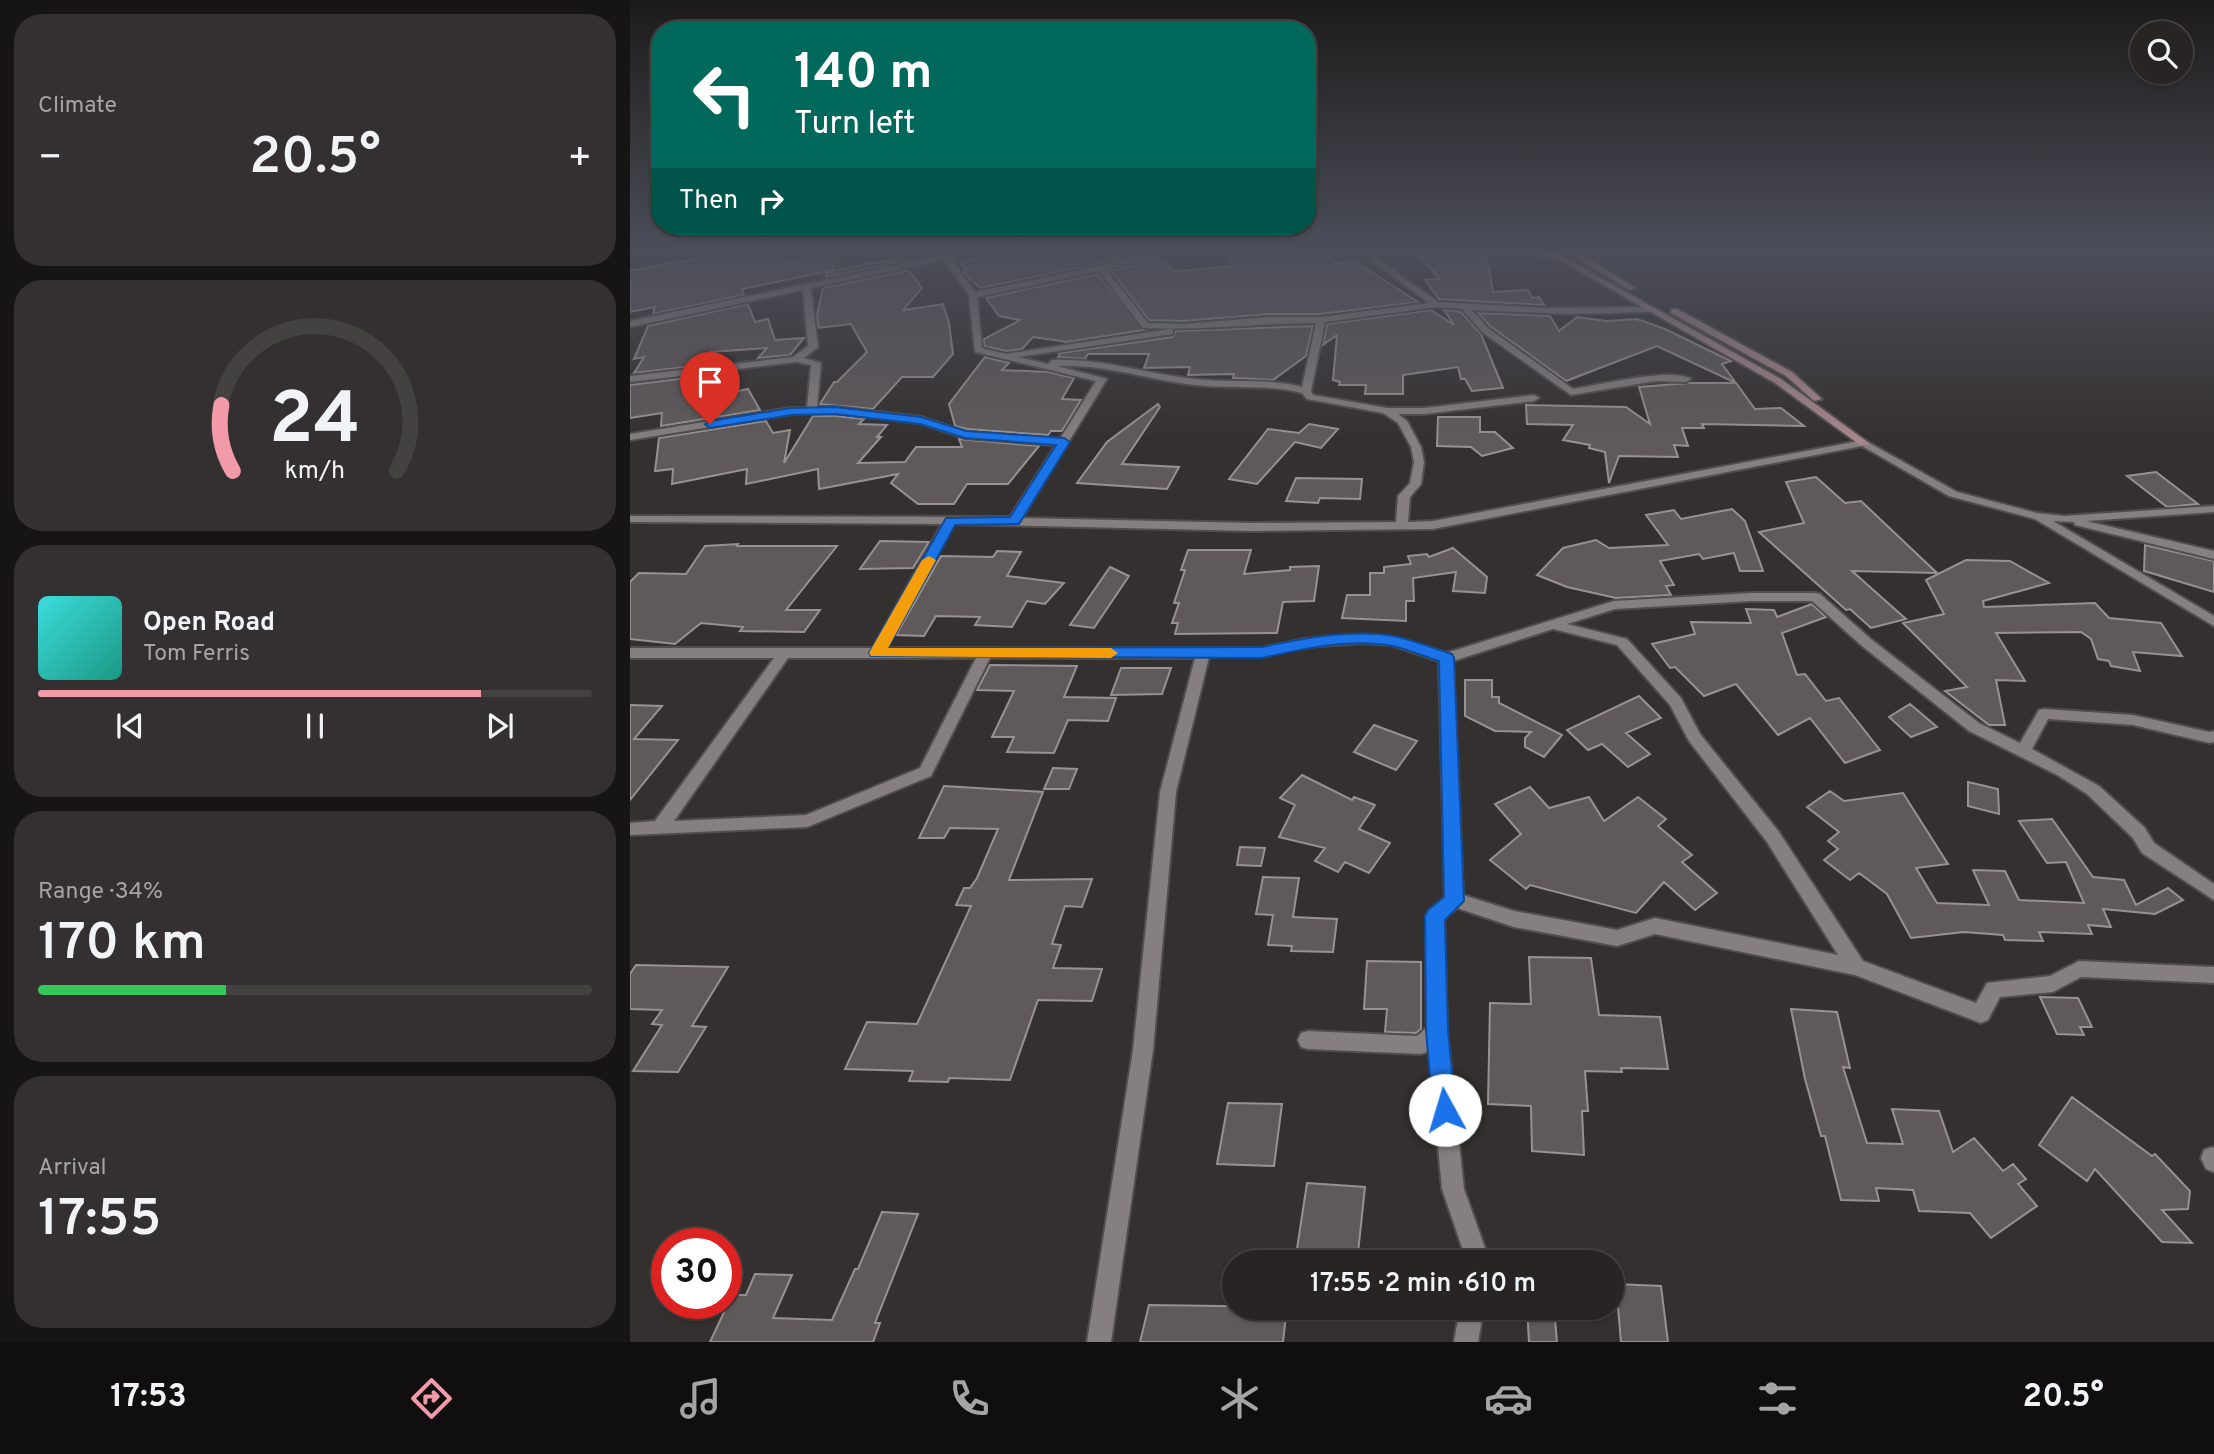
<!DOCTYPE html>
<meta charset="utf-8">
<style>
body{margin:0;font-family:Overpass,sans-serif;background:#343031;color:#f1f3f6;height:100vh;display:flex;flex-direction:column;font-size:26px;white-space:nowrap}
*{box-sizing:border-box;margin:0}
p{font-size:23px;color:#a5a4a6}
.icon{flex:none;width:38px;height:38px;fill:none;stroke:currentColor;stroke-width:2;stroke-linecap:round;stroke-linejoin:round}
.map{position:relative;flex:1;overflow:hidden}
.panel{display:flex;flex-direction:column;gap:14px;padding:14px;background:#161414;width:630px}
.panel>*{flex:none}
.top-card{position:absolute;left:21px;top:21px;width:665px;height:214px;border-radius:28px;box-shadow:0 2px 5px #0004,0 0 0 2px #444141;background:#00695c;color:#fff;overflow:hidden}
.buttons{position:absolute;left:1500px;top:21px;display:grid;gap:14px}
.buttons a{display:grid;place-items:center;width:63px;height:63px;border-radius:50%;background:#282424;box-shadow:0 2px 5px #0004,0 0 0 2px #444141;font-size:35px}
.speed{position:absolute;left:21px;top:1228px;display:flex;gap:14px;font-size:35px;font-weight:700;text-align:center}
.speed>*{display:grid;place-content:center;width:91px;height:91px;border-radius:50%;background:#282424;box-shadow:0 2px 5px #0004,0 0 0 2px #444141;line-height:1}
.speed .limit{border:10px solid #d22;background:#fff;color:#111}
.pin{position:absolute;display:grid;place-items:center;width:60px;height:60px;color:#fff;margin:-72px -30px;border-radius:50% 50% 50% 0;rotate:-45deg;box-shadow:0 0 7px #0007}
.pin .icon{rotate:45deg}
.me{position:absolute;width:77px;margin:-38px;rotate:354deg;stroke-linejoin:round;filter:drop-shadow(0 0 5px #0008)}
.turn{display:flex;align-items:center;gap:24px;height:147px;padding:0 28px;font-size:32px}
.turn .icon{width:91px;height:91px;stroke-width:2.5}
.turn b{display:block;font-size:49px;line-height:60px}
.then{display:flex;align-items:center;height:66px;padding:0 28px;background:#0003;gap:14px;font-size:26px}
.big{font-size:52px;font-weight:600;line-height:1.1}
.panel .tile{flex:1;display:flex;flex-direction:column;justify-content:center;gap:10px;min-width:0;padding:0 24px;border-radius:28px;background:#343031}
.panel .dial{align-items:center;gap:0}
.dial svg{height:182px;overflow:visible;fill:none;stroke:#444141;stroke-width:7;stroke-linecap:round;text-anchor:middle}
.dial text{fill:#f1f3f6;stroke:none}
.song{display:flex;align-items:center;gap:21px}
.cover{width:84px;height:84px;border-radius:10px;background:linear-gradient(135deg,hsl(180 70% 55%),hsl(170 70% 35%))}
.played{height:7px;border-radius:4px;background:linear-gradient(90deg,#f39aa8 80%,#444141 80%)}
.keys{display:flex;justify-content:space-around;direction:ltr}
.heat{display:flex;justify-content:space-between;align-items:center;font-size:38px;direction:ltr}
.charge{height:10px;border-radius:5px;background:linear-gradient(90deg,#34c759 34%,#444141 0)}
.trip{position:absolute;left:592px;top:1250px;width:402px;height:70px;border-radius:35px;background:#282424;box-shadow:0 2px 5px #0004,0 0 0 2px #444141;font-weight:600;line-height:70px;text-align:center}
.dock{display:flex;height:112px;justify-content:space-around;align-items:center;background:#100e0e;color:#a5a4a6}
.dock .icon{width:49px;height:49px}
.dock .current{color:#f39aa8}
.dock b{font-size:32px;color:#f1f3f6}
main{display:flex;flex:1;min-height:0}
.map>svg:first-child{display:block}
.building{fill:#5f5959;stroke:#989192;stroke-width:2}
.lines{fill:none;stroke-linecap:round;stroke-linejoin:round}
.minor-casing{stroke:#524d4d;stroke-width:4}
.secondary-casing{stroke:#524d4d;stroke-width:4}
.minor{fill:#857f7f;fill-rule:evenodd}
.secondary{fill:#a6868b;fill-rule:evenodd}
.route{fill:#1a73e8;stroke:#114b97;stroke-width:2}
.slow{fill:#f59e0b}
</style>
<main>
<section class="panel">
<div class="tile"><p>Climate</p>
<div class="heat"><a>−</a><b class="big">20.5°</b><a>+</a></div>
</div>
<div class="tile dial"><svg viewBox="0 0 100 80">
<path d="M14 69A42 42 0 1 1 86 69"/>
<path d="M14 69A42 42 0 0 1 9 40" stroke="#f39aa8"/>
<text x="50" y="56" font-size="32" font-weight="700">24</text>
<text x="50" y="72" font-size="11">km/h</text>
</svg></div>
<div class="tile">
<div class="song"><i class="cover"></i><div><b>Open Road</b><p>Tom Ferris</p></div></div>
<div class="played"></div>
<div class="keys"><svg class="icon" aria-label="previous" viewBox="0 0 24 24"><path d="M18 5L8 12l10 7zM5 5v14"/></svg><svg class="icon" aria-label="pause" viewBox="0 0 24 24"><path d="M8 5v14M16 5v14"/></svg><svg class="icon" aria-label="next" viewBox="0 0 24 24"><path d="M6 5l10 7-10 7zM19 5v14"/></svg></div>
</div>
<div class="tile"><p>Range · 34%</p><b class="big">170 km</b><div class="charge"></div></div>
<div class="tile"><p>Arrival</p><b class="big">17:55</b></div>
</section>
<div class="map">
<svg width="1584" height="1342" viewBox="0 0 1584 1342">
<rect width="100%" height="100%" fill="#353030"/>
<path class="building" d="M106 251H146L154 263 200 253 204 270 112 289 114 295 23 314 25 307 0 312V271Z
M380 251H518L520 253 350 288 335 274 333 271 337 270 330 262Z
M598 251H695L706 265 724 261 788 302 691 314H638L554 321 519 320 481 271 527 260H532L543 270 551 271 602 266Z
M784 251H845L846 255 857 258 863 292 898 290 902 298 909 297 914 305 809 299 795 280 810 279Z
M263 259 267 263 196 277 197 272Z
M275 271H279L292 288 273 310 313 304 319 323 323 354 303 377H272L243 409 190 404 204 382H207L237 352 221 324 188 328 187 314 193 288Z
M468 274 514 330 437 342 403 337 392 349 376 351 354 346V339L390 320 369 316 356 298Z
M118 304 125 322 138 319 145 340 174 338 160 355 128 358 137 348 80 352 73 365 4 373 14 357 4 359 18 326Z
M801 310 824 325 814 310 831 312 851 334 873 388 842 391 835 379H831L828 367 773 375V394H735L736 385H709L710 382 703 380 707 335 693 345 697 324Z
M848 313 920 316 929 331 947 317 977 321 1007 319 1035 329 1101 361 1092 364 1106 383 1027 346 936 381 860 326Z
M683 326 676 356 643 380 603 378 604 374 558 375 560 367 514 368 519 354H458L455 359 428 357 430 353 543 337 546 331Z
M355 357 379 363 372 370 418 372 444 378 432 399 451 400 432 431H421L418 435 337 429 325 426 319 404Z
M66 377 55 396 71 393 70 399 118 389 130 410 31 426 32 413 0 418V385Z
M1060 383H1106L1125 409 1151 408 1174 426 1072 424 1074 428H1052L1058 446 1044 445 1048 457 989 456 979 483 975 452 959 448 960 445 933 440 943 425 897 424 896 405 996 407 1020 424 1009 387Z
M528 404 530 407 492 464 549 467 537 489 447 483 477 442Z
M183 416H205L234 419 229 424 257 425 247 437H251L228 463 275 462 286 447H332L329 439 409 446 378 484H337L324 504H288L261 483 268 474 189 489 188 469 116 484 117 469 42 484 43 469 25 471 29 438 136 421 143 433 160 430 154 463Z
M808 417H850V432H865L883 448 852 456 841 447 807 446Z
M679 424 708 429 691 448 665 442 627 484 599 479 638 429 669 433Z
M1526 472 1568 504 1537 507 1497 476Z
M1186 477 1215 503 1231 501 1307 573 1222 571 1276 619 1241 628 1220 609 1216 610 1129 532 1174 523 1156 482Z
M666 478 732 479 730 499 690 498 688 503 656 501Z
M1102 509 1115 521 1133 571H1110L1104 553 1073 559 1069 554 1030 561 1044 585 1036 586 1041 595 986 598 937 587 907 575 933 548 966 540 979 548 1038 545 1016 515 1044 510 1051 519Z
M250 541 299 542 283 568 230 569Z
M108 544 107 546H207L156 610H190L174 632 110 631 113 627 71 623 45 644 0 639V582L9 573 56 574 75 546Z
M1515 545 1584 561V592L1514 571Z
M823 548 857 577 855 593 823 591 826 572 783 578 784 601H776V621L712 618 717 595H740V573H754V567L781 564 778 556 797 554 799 557Z
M558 550H621L614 574 660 570V567L689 566 684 601 653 602 647 633 545 634 548 623H542L549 603H544L555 570H551Z
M367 551 391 552 377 576 434 583 415 604 397 601 382 627 345 625 350 617 306 616 294 636 266 635 311 556 363 557Z
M1336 560 1380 561 1419 583 1353 601 1354 607 1465 603 1479 618 1531 623 1552 656 1503 652 1510 671 1481 666 1479 661 1468 659 1461 639 1451 632 1366 633 1395 681 1366 680 1375 725H1359L1315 691 1337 687 1273 623 1314 614 1296 580Z
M480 567 499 576 464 628 440 625Z
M1182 604 1196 617 1152 633 1167 675 1175 674 1196 701 1209 698 1250 750 1215 763 1180 718 1148 735 1106 684 1074 696 1045 667 1040 668 1022 644 1065 634 1061 622 1121 623 1116 609 1144 610 1147 617Z
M360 665 447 666 434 697 486 698 478 721 438 720 424 753 377 752 384 737H362L384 691 347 690Z
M491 668H541L532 694 481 695Z
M835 680H862V697H869V703L932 735 914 757 895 747V738L901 732 865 731 835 716Z
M1009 696 1031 718 996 733 1020 754 998 767 972 744 958 750 937 730Z
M1280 704 1307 727 1281 737 1259 717Z
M0 705 32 706 4 739 48 740 0 800Z
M744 725 787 741 766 770 724 752Z
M423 768 447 769 439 789H414Z
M672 775 722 800 724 797 745 805 729 829 760 843 739 873 715 862 708 872 685 861 695 848 649 837 665 805 650 798Z
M1338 782 1368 789 1369 814 1338 806Z
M314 786 413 792 379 880 462 879 452 907 435 906 422 944 431 945 423 968 472 969 462 1001 408 1000 380 1080 319 1078 318 1082 279 1081 283 1071 215 1069 237 1022 287 1024 341 906 326 905 334 888H340L347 878 368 829 320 828 314 838H289Z
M900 787 919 808 959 797 974 821 1008 797 1036 819 1028 826 1062 855 1052 862 1087 893 1065 910 1034 882 1006 913 900 885 896 889 860 860 891 834 865 804Z
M1200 791 1214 801 1273 793 1318 864 1286 868 1307 903 1359 905 1343 870 1375 871 1389 900 1454 903 1436 862 1417 863 1389 821 1422 819 1463 877 1494 880 1506 905 1538 888 1553 900 1525 914 1473 909 1481 927 1458 925 1462 934 1409 932 1413 941 1375 940 1373 935 1334 932 1281 938 1257 894 1229 873 1220 880 1194 860 1208 849 1198 841 1209 832 1177 807Z
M610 847 635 848 631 866 607 865Z
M633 877 669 878 663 917 707 919 703 952 661 951 662 946 638 945 643 915 626 914Z
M899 957 961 958 969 1015 1030 1017 1038 1069 991 1068 992 1072 955 1071 958 1111H952L954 1155 902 1151 901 1106 858 1104 860 1003 901 1004Z
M737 961 791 962V1029L786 1033 755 1032 757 1009H734Z
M6 965 98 967 62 1026 76 1027 48 1072 3 1071 32 1025 22 1024 32 1010 0 1009V974Z
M1410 997 1448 998 1462 1027H1450L1454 1035 1427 1034Z
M1161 1009 1207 1012 1220 1068 1213 1067 1237 1143 1273 1144 1262 1109 1309 1111 1323 1152 1344 1138 1373 1171 1383 1164 1396 1179 1388 1184 1407 1206 1361 1238 1340 1213 1289 1211 1283 1190 1246 1188 1249 1201 1211 1200 1195 1136H1191L1175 1079Z
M1442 1097 1522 1156 1525 1154 1560 1191 1558 1209 1532 1210 1562 1243 1532 1242 1465 1169 1457 1181 1409 1145Z
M598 1103 652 1104 644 1166 587 1164Z
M677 1183 735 1187 727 1262H665Z
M252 1212 288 1214 245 1323H250L243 1342H80L102 1295H116L125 1274 162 1275 143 1318 202 1320 225 1269H228Z
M986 1284 1031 1286 1038 1342H991Z
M519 1305 657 1307 653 1342H510Z
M897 1307H924L927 1342H899Z"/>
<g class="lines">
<defs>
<path id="minor" d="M308 251H314L318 254 350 251 321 258 345 292 540 251H554L476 269 518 323 554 324 638 317H691L799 303 728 251H737L808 302 913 308 1023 307 1024 309 1020 312 940 314 842 310 858 328 943 389C968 385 1042 367 1061 379L1056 382 1026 381 941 395 852 332 832 309 806 307 695 322 681 391 683 395 757 408H794L904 395 909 398 904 401 794 414H768L777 421 791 447 794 462 791 484 780 497 778 522 803 521 1234 440 1327 492 1407 513 1434 516 1584 506V512L1456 521 1584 551V559L1445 525 1444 522 1423 521 1584 616V626L1405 519 1319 496 1232 446 803 529 622 531 324 524 256 648H632L674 639 733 635 763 637 816 653 984 601 1121 593H1185L1190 594 1242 640 1349 723 1390 743 1409 710 1414 709 1503 715 1579 732 1584 731V742L1580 743 1503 725 1418 719 1402 749 1469 786 1515 828 1524 843 1584 884V900L1512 853 1503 838 1457 794 1429 776 1339 731 1232 646 1182 601H1121L985 609 937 624 997 639 1051 698 1070 734 1149 832 1233 961 1346 1003 1357 983 1420 976 1449 961 1584 967V983L1451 977 1423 992 1370 997 1358 1020 1351 1023 1225 975 1025 934 987 946 884 927 827 908 814 919 817 1031 834 1189 860 1262H837L812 1189 799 1051 791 1054 678 1049 671 1047 668 1040 671 1033 678 1031 787 1036 797 1027 796 916 799 911 815 897 809 661 762 645 733 643 674 647 632 656 579 657 546 792 523 1050 481 1342H457L503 1050 530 792 565 658H360L301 776 177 827 0 835V823L25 821 144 658H0V648H243L312 524 0 522V516L380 517 426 445 335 438 290 423 205 413 161 414 0 440V434L161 408H177L181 365 166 362 0 382V376L163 357 178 346 173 290 0 327V321L311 256ZM314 260 339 295 345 352 466 381 430 439 336 432 291 417 205 407H187L191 363 174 358 188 347 181 288ZM469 271 512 327 515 328C572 331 629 323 686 323L672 387C640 378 599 383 565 379 517 374 471 358 422 360L418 364 388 357 543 334V330L540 329 376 354 352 348 347 297ZM427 366C474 364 519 380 565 385 599 389 642 384 672 393L677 399 753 413 768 423 781 447 784 462 780 483 768 496 766 522 622 523 392 518 477 379ZM923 629 987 645 1040 705 1059 741 1137 842 1208 955 1025 918 987 930 884 911 833 895 823 661ZM158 658H346L290 768 176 815 44 821Z
M850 251 925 253 929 255 925 257 851 255 847 253Z
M1582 1147 1584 1148V1172L1576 1169 1571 1158 1574 1150Z
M830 1307H854L848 1342H824Z"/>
<path id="secondary" d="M914 251H923L1151 379 1239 443 1238 445H1230L1145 383Z
M936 251H945L1006 288 999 290Z
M1041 309H1047L1162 372 1192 399 1184 401 1156 376 1041 313Z"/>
</defs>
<use href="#minor" class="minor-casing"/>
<use href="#secondary" class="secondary-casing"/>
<use href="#minor" class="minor"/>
<use href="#secondary" class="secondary"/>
</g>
<linearGradient id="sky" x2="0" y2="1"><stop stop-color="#1d1a1a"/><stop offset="0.57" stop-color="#4b4e59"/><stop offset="1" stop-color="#4b4e59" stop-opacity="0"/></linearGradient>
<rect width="1584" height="439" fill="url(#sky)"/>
<path class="route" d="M205 407 291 417 336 431 434 438 440 442 389 524 325 525 258 648 632 647C674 638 721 629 764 636 783 640 803 648 822 654L824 658 834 901 815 920 818 1031 826 1110 823 1118 815 1122 806 1118 803 1110 796 1031 795 916 798 910 814 897 809 661C793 656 777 649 762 646 720 638 673 649 632 658L241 656 239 653 316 518 380 517 426 445 335 438 290 424 205 414 161 415 80 428 75 424 80 421 161 408Z"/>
<path class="slow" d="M299 556 306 560 258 648H481L488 653 481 658 241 656 239 653 292 560Z"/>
</svg>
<div class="buttons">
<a><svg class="icon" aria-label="search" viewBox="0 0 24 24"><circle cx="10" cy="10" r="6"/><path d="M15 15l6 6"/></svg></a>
</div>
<div class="speed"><div class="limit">30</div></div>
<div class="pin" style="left:80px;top:424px;background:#d93025"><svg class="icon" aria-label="arrive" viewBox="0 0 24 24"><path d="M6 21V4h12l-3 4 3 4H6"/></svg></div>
<svg class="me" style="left:815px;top:1110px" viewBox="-20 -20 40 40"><circle r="19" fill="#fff"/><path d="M0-13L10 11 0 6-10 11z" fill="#1a73e8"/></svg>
<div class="trip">17:55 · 2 min · 610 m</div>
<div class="top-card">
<div class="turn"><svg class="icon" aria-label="left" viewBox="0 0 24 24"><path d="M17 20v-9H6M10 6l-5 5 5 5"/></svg><div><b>140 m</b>Turn left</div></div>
<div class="then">Then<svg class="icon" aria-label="right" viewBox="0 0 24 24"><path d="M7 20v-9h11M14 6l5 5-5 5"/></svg></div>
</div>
</div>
</main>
<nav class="dock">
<b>17:53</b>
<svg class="icon current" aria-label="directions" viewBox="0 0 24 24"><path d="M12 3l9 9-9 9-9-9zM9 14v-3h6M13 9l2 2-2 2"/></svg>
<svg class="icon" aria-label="music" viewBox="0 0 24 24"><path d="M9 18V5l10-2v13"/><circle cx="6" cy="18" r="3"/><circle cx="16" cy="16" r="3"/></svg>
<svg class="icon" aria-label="phone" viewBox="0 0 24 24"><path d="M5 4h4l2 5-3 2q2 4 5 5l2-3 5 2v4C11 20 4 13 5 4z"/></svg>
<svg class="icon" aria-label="climate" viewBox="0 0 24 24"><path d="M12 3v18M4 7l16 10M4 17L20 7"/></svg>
<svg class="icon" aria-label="car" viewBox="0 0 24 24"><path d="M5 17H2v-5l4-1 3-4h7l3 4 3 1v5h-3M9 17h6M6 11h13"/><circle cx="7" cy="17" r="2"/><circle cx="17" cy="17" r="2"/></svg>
<svg class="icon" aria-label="filters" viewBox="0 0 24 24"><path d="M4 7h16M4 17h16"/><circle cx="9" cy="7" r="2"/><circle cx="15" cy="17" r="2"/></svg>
<b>20.5°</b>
</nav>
